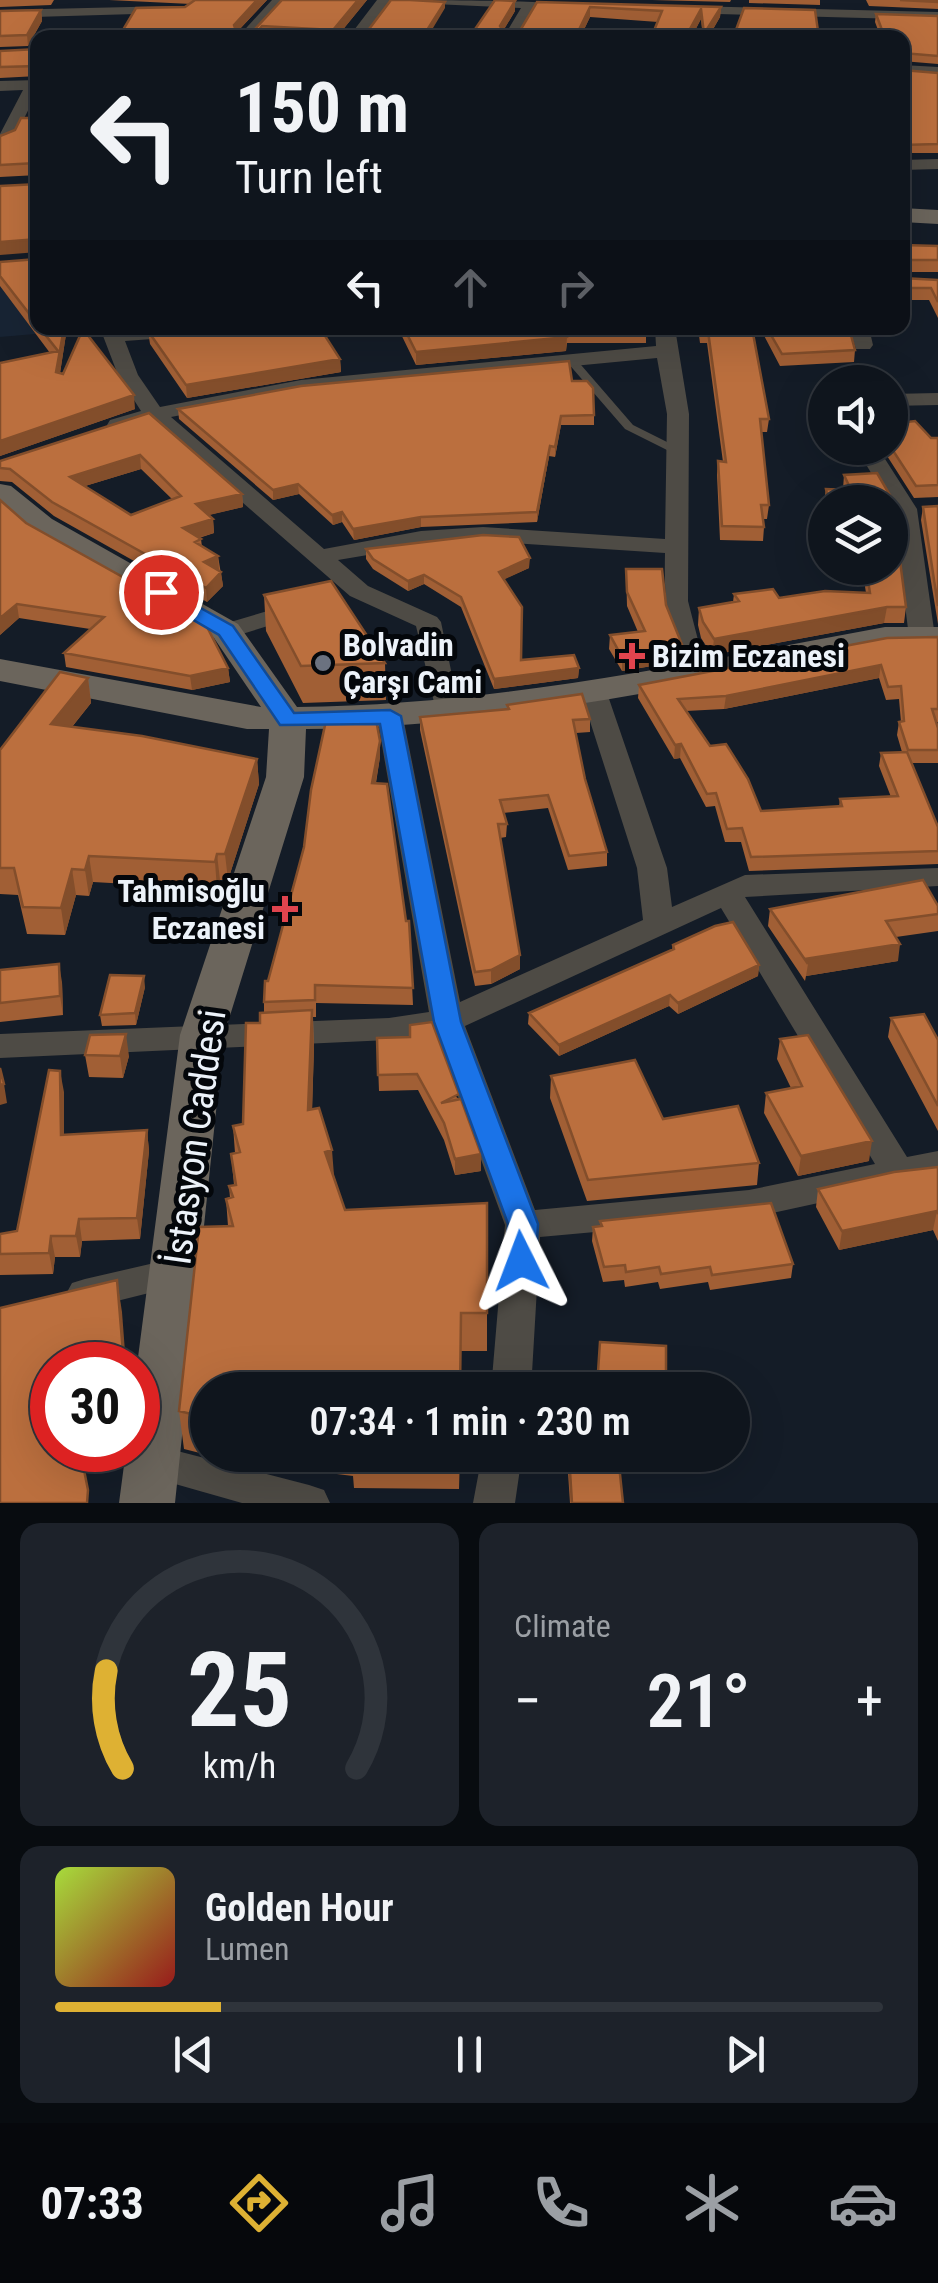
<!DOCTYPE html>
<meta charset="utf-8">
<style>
body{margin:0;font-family:"Roboto Condensed",sans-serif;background:#1d222a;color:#f1f3f6;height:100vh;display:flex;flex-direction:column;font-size:38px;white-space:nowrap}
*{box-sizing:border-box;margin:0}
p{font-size:32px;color:#9b9fa4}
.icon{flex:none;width:55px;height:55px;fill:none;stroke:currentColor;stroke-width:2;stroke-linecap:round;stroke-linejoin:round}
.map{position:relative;height:1503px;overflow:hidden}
.sheet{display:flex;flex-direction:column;gap:20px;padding:20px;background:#080c10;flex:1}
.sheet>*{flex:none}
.banner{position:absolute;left:30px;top:30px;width:880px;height:305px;border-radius:20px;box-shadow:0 10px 40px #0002,0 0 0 2px #2f343b;background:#0f151d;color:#f1f3f6;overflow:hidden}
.fabs{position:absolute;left:808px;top:365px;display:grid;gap:20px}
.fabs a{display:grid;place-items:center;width:100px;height:100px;border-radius:50%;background:#0f151d;box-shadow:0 10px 40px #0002,0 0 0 2px #2f343b;font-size:50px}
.speed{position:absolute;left:30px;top:1342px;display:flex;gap:20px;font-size:50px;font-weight:700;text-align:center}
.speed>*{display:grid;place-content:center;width:130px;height:130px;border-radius:50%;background:#0f151d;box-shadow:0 10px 40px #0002,0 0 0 2px #2f343b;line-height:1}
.speed .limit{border:15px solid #d22;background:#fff;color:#111}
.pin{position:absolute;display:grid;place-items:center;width:85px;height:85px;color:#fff;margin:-42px;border:5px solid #fff;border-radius:50%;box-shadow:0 2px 10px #0007}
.me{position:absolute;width:110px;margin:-55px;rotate:357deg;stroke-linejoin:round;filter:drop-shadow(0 0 8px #0008)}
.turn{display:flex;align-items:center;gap:35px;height:210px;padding:0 40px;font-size:45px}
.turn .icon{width:130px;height:130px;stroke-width:2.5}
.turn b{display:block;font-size:70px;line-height:85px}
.lanes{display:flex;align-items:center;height:95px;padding:0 40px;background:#0003;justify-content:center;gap:50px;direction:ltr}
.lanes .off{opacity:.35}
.big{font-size:75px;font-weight:600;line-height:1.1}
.sheet .widget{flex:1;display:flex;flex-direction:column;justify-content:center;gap:15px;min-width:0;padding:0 35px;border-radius:20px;background:#1d222a}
.sheet .dial{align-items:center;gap:0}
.dial svg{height:260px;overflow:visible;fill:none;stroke:#2f343b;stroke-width:7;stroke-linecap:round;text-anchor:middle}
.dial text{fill:#f1f3f6;stroke:none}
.song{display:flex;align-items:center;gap:30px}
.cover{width:120px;height:120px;border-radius:15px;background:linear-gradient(135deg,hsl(80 70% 55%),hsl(0 70% 35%))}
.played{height:10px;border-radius:5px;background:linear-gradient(90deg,#deb133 20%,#2f343b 20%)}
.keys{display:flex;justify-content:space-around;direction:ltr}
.heat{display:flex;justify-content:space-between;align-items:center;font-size:55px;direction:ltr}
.sheet .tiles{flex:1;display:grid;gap:20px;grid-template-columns:1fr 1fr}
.widget:last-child{grid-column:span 2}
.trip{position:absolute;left:190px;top:1372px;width:560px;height:100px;border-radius:50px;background:#0f151d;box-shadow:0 10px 40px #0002,0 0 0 2px #2f343b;font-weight:600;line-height:100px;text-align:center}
.tab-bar{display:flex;height:160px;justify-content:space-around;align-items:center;background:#06080c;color:#9b9fa4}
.tab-bar .icon{width:70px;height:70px}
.tab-bar .active{color:#deb133}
.tab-bar b{font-size:45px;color:#f1f3f6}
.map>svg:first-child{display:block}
.built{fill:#182434}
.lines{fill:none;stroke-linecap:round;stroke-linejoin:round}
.lane{fill:#4e4b45;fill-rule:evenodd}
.street{fill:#4e4b45;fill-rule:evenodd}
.secondary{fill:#6b655c;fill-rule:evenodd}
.wall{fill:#a15f35;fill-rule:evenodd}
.shaded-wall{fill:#834e2b}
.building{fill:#bb6f3e;stroke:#834e2b;stroke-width:2.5;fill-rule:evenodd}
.route{fill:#1a73e8;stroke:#114b97;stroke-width:2.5}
.health-dot{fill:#e0444e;stroke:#04070b;stroke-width:4}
.worship-dot{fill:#6b7280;stroke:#04070b;stroke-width:4}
.labels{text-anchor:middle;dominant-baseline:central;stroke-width:10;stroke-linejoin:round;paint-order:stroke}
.poi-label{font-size:32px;font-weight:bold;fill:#ecf2f9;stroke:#04070b;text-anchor:start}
.near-street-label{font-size:38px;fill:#ecf2f9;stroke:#04070b}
</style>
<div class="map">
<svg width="938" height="1503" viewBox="0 0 938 1503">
<rect width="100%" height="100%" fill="#141c27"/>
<path class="built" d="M0 268 38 328 93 329 0 337Z"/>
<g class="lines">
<path class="lane" d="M571 357 575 358 633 425 681 449V453H673L625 429 567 362V358Z"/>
<path class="street" d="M272 0H287L252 38H237Z
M377 0C414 0 559 0 581 6L574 10 535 9 518 38H503L521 8 390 2 363 38H348Z
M174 6V12L169 13 0 18V10Z
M686 6 938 12V20L681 13V7Z
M902 65 938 67V77L902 75Z
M38 80V91L13 140 0 144V134L23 90 0 91V81Z
M938 159V169L902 170V160Z
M100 328H231L221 334 125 341 138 375 160 407 301 380 656 346 655 328H675L689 414 688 601 698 640 718 671 714 677H696C666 632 664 605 665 553L483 541 421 546 338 560 368 586 437 617 441 622 459 709 455 715H437L416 626 350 596 150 422 118 431 110 430 107 425 110 420 141 411 118 375ZM657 358 667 414 665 539 483 527 421 531 324 549 171 417 301 392Z
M849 328H869L873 345 870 349H856Z
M938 393V405L890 406V394Z
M856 448H878L917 509 935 637 931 642H913L909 637 893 509Z
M301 601 310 603 313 608 310 613 226 639 213 631 217 626Z
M594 685 607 693 667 868 672 907 745 875 938 868V886L745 897 907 1157 938 1151V1177L749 1218 540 1237 531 1390H491L505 1225 435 1034 389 1040 0 1058V1034L389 1018 429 1012 377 717 390 709 403 717 460 1002 643 920 637 868 581 693ZM721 908 875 1164 749 1190 535 1210 465 1026Z
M176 1258 189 1263 194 1273 189 1283 85 1309 72 1305 66 1294 72 1283 85 1279Z
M154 1445 309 1485 324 1490 330 1503H242L140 1474 134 1462 140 1450Z
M482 1455H522L515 1503H473Z"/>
<path class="secondary" d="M902 208 938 210V224L902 222Z
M0 484 11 486 52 519 238 624 297 707C496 705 690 663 885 627H938V647H885C693 684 502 727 306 729L304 777 224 1035 175 1503H119L126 1450H138L137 1365 180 1035 266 777 269 729H247L0 681V659L261 707 214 638 30 533 0 509Z"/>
</g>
<path class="wall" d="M0 0H54L51 5 0 7Z
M109 0H267L238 31 254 30 282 0H367L336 38 263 36 115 38 191 4Z
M495 0 515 1V11L503 31 521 29 537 2 721 7 720 17 708 38H703L701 19 691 38H652L658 22 590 17 580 38H469Z
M652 0H731L730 2Z
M749 0H820V5L749 3Z
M866 0H938V9L869 6Z
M41 10 42 21 28 46 0 47V11Z
M876 14 938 16V64L902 61V38H881L875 22Z
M38 49V76L0 78V51Z
M902 70 938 73V153H902Z
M38 115V175L0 177V136L15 130 36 118Z
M902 245 938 246V272H902Z
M38 256V328H67L60 373 135 409 0 456V363L50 353 0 286V262L37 259Z
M902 278 938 280V318L929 300H902Z
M398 328H646V343H567L566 351 416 365Z
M698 328H752L769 419 767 432H761L769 505 767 519H763L764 527 763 541 720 540 717 475 718 461 723 462 707 343H700Z
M760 328H849L855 350 854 362 780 366Z
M148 331 340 359 341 372 187 398 150 344Z
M572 381 594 415V425H561L555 457 549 456 537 522 421 527 354 540 342 522 333 525 299 494 273 500 179 419 178 409Z
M149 413 242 494 243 507 208 515 213 519 214 533 199 538 201 539 202 547 218 556 223 586 207 602 54 516 12 482 0 481V461ZM141 469 172 499 131 515 85 486Z
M890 424 931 438H938V497L914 498 882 448H890Z
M877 473 891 497 895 529 893 543H890V502H825V505L824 502 826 489H843L844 475Z
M938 506V624L921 520 923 507Z
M26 523 228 668 230 682 192 690 66 667 64 653 90 629 19 618 0 635Z
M366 549 529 568 504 579 521 660 579 668 578 678 494 689 461 607 424 584 408 591 373 569 366 559Z
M863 568H890L906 607 904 623H884L712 655 701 638 698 625 699 608 733 602 734 594 779 598 866 593 863 574Z
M626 569 666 605 683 647 682 661 622 671 609 649 610 635 638 632 627 606Z
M264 595 385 663 386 700 303 703 266 631Z
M938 637V722H936L938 728V763H912L938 827V864L749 871 741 842H725L715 806 706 807 680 758 674 759 638 698 639 685ZM879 678 886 700 899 699 901 722H899L897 735 902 752 881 753 879 766 891 797 840 799 839 807 761 811 710 746 686 711 724 709Z
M88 678 91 703 72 727 257 759 259 784 228 880H220L217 889 93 882 89 896 76 895 65 935 27 934 18 895 0 894V750Z
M507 705 590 719V732L576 733 585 779 607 852V866L568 870 548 808 503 813 507 824 506 837 500 838 520 969 491 984 475 986 420 730V717L507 709Z
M380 741V757L376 783 406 921H409L413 1005 316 1003V1017H313L314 1047 312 1109 345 1210 487 1203V1351H461L208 1390V1455L184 1449 179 1411 228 1226 226 1199 230 1198 229 1186 234 1185 231 1154 235 1153 233 1126 243 1124 260 1023 264 1012V1002L268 981Z
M938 906V931L896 937 898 961 806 976 805 981 768 926 770 909Z
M673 945 759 965 758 976 678 1014 669 1006 559 1056 528 1024 529 1013 672 950Z
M0 970 62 982 63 1015 0 1022Z
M145 987 136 1025 102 1026 100 1015Z
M891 1018 938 1040V1131L888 1037Z
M377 1038 459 1099 481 1171 455 1175 444 1140 418 1090 379 1091Z
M780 1039 869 1161 798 1176 764 1113 766 1093 791 1088 777 1059Z
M85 1055 129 1056 123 1078 89 1077Z
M551 1076 663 1119 759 1163 757 1185 587 1201 550 1098Z
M64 1092V1135L147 1130 149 1151 140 1239 82 1241 80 1257H55L53 1274 0 1275V1234L17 1231Z
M938 1167V1241L933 1230 839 1250 816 1207 818 1189Z
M600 1221 793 1264 791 1278 710 1290 708 1282 660 1289 658 1282 625 1287 624 1280 603 1282 592 1241 593 1227 600 1226Z
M600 1342 666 1377 664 1389 598 1383Z
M208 1455H460L459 1489 354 1488 353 1476 225 1460Z
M568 1455 623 1503H570L568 1473Z"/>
<path class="shaded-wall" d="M257 0H267L234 35V25Z
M358 0H367L336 38H333V30Z
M515 1V11L500 36V26Z
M445 2V8L427 38H422Z
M590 7V17L580 38H575Z
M721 7 720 17 708 38H704V34Z
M701 9V19L691 38H685Z
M41 10 42 21 28 46 27 35Z
M262 26V38H252Z
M38 239V252L0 255V242Z
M64 328H67L58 386 56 372Z
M567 337 566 351 416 365V352Z
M340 359 341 372 187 398 186 385Z
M134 395 135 409 0 456V441Z
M561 416V425L555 457V447Z
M550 446 549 456 537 522V512Z
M140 455 141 469 72 490 70 477Z
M298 484 299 494 273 500V490Z
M242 494 243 507 197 518 196 504Z
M342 512V522L333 525 332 515Z
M421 517V527L354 540 353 529Z
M213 519 214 533 184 542 183 528Z
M218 556 219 570 204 562Z
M530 558 529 568 499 582V572Z
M221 572 223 586 207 602 206 588Z
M424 575V584L408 591V581Z
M17 604 19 618 0 635V618Z
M887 607 884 623 712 655 714 639Z
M683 647 682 661 622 671V657Z
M881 665 879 678 724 709 726 696Z
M228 668 230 682 192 690 190 676Z
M579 668 578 678 494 689V679Z
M88 678 91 703 54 749 51 724Z
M380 741V757L373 799 372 783Z
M681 744 680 758 674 759 675 745Z
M257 759 259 784 228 880 225 854Z
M217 854 220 880 217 889 215 862Z
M89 856 93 882 89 896 85 870Z
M72 869 76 895 65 935 61 908Z
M900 944 898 961 806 976 808 964 805 959Z
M520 955V969L491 984V970Z
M59 964 62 982 63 1015 60 996Z
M759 965 758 976 678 1014V1003Z
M144 976 145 987 136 1025 135 1013Z
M670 995 669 1006 559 1056V1045Z
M312 1010 314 1047 311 1147 308 1110Z
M126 1034 129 1056 123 1078 120 1056Z
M60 1071 64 1092V1157L61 1135Z
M4 1084 7 1103 0 1105V1085Z
M147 1130 149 1151 140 1239 137 1218Z
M872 1141 869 1161 798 1176 801 1156Z
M332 1150 335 1188 325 1152Z
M481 1154V1171L455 1175V1159Z
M937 1211 933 1230 839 1250 842 1231Z
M79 1219 82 1241 80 1257 76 1236Z
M51 1236 55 1257 53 1274 49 1253Z
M117 1280 122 1312 126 1365H124Z"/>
<path class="building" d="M195 0H257L234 25 236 31 254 30 282 0H358L333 30 262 26 252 38H115L123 30 136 8 185 7Z
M391 0H410L445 2 422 38H354L355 35 366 33Z
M495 0 515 1 500 26 503 31 521 29 537 2 721 7 704 34 701 9 685 38H651L662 11 590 7 575 38H469Z
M900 0H938V2Z
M744 8 815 10 819 38H733Z
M41 10 27 35 0 36V11Z
M876 14 938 16V56L903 53 902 56V38H885Z
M38 49V66L0 67V51Z
M902 70 938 73V144L902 145Z
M38 115V168L36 163 0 165V136L15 130 21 118H36Z
M38 184V239L0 242V186Z
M902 245 938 246V260H902Z
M38 256V325L0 276V262L37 259Z
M902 278 938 280V302L931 288H902Z
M40 328H64L56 372 63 374 83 329 134 395 0 441V363L58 351Z
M180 328H320L340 359 186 385 148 331Z
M404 328H646L647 330H566L567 337 416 352Z
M700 328H752L769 419H760L769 505H761L764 527 722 526 718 461 726 462 708 331H701Z
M767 328H849L855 350 782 354Z
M569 361 572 381H587L593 388 594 415 561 416 555 447 550 446 537 512 421 517 353 529 342 512 332 515 298 484 273 490 178 409 301 386Z
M149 413 242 494 196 504 213 519 183 528 201 539 195 542 218 556 204 562 221 572 206 588 52 502 10 469 0 468V461ZM140 455 181 496 131 515 70 477Z
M915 421 931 438H938V485L916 486 890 446V424Z
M877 473 891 497 895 529H890V502H829L826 489 851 490 844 475Z
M0 500 26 523 205 623 228 668 190 676 64 653 104 617 17 604 0 618Z
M938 506V606L923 507Z
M483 535 519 537 530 558 499 572 522 607 521 660 574 655 579 668 494 679 461 597 424 575 408 581 373 559 366 549Z
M899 553 906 607H887L714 639 703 622 699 608 739 601 734 594 773 589 779 598 825 591 870 593 866 568H890V554Z
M626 569H662L666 605 683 647 622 657 610 635 645 631 627 592Z
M331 581 385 663 301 666 264 595Z
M938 637V709H932L938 728V750H908L899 722 904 721 901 686 888 687 881 665 726 696 678 699 710 746 726 744 748 779 761 811 842 806 840 799 898 796 881 753 907 752 938 827V851L751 857 742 828 727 829 716 793 707 794 681 744 675 745 639 685 887 638Z
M60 672 88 678 51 724 142 736 257 759 225 854H217L215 862 89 856 85 870 72 869 61 908 23 907 14 868H0V750Z
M582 694 590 719 573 720 585 779 607 852 569 856 548 795 500 800 507 824H498L520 955 491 970 475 972 420 717 509 709 507 705Z
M375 714 380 741 372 783 387 784 406 921H409L413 988 315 985V1000L264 1002 265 981H268L304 847 311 790 327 716Z
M923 880 938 906V914L886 921 900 944 805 959 808 964 770 909Z
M733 922 759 965 678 1003 670 995 559 1045 529 1013 674 949 673 945 715 926Z
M59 964 60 996 0 1003V970Z
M110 975 144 976 135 1013 100 1015Z
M312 1010 308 1110 319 1108 332 1150 325 1152 345 1210 487 1203V1313H461L460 1390H208V1418L179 1411 199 1227 233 1226 226 1199 233 1197 229 1186 236 1185 231 1154 240 1152 233 1126 243 1124 246 1023H260V1013Z
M924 1014 938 1040V1106L891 1018Z
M432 1022 459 1094 441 1103 461 1099 481 1154 455 1159 444 1123 417 1074 378 1075 377 1038 410 1037V1025Z
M126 1034 120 1056 85 1055 90 1035Z
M808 1035 872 1141 801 1156 766 1093 802 1086 780 1039Z
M635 1060 663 1119 738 1106 759 1163 588 1180 551 1076Z
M0 1068 4 1084 0 1085Z
M49 1070 60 1071 61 1135 147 1130 137 1218 79 1219 76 1236H51L49 1253 0 1254V1234L17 1231Z
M938 1167V1214L937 1211 842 1231 818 1189 894 1172Z
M771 1203 793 1264 712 1275 710 1267 661 1274 659 1267 626 1272 625 1265 604 1267 593 1227 602 1226 600 1221Z
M117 1280 124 1365H52V1450H80L88 1490 87 1503H0V1308Z
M600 1342 666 1346V1377L598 1372Z
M579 1388 617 1389V1390H579Z
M569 1455H618L623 1503H572Z"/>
<path class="route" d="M161 586 233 626 294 713 390 710 401 716 461 1022 538 1224 536 1261 532 1269 521 1273 510 1269 506 1261 508 1224 434 1022 380 724 280 725 219 635 154 597 151 592Z"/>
<g class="health-dot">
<path d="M627 641h10v10h10v10h-10v10h-10v-10h-10v-10h10z"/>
<path d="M280 894h10v10h10v10h-10v10h-10v-10h-10v-10h10z"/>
</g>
<circle class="worship-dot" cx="323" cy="663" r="10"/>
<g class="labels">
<g class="poi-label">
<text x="343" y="645">Bolvadin<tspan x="343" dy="37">Çarşı Cami</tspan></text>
<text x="652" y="656">Bizim Eczanesi</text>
<text x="265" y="891" text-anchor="end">Tahmisoğlu<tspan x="265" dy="37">Eczanesi</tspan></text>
</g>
<g class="near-street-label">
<text transform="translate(195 1137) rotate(-82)">İstasyon Caddesi</text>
</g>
</g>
</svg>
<div class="fabs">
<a><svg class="icon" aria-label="sound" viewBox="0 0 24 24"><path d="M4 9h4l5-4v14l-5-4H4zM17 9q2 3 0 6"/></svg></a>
<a><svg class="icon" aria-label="layers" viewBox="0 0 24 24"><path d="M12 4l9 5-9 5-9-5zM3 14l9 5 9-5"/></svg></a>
</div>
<div class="speed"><div class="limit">30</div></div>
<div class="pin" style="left:161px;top:592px;background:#d93025"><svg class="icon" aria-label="arrive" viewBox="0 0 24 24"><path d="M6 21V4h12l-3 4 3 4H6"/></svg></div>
<svg class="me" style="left:521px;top:1261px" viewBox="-20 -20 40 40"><path d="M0-17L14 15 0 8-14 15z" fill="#1a73e8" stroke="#fff" stroke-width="4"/></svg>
<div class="trip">07:34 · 1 min · 230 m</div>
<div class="banner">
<div class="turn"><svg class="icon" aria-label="left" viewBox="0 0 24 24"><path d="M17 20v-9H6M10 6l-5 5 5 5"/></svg><div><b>150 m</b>Turn left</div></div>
<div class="lanes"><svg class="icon" aria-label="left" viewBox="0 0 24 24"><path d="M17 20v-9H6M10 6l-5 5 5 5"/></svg><svg class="icon off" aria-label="ahead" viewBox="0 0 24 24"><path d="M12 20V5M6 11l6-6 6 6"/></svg><svg class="icon off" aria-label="right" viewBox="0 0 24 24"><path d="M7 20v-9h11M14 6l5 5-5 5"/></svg></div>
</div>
</div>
<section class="sheet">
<div class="tiles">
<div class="widget dial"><svg viewBox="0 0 100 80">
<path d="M14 69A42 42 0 1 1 86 69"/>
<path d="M14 69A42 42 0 0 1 9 39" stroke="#deb133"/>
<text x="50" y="56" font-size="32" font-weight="700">25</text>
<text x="50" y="72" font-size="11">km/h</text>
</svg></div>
<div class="widget"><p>Climate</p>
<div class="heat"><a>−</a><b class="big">21°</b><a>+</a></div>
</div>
<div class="widget">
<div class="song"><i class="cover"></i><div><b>Golden Hour</b><p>Lumen</p></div></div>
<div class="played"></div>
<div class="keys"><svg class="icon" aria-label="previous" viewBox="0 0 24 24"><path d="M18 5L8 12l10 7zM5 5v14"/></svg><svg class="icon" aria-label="pause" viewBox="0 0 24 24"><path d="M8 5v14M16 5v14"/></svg><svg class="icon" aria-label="next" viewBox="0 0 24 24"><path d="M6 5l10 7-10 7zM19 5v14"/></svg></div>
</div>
</div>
</section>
<nav class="tab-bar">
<b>07:33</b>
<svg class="icon active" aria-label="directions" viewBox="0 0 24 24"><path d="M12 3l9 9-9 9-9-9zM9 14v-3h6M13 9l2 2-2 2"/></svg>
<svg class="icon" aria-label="music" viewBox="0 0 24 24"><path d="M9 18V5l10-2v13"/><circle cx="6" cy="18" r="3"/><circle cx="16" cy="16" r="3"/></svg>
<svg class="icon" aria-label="phone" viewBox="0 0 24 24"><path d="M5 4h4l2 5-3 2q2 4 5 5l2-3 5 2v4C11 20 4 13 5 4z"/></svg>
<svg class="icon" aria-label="climate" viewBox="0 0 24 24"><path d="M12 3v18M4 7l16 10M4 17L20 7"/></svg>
<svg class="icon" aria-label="car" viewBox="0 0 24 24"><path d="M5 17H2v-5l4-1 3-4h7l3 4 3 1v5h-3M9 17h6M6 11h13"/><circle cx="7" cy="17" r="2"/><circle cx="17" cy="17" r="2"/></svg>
</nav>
